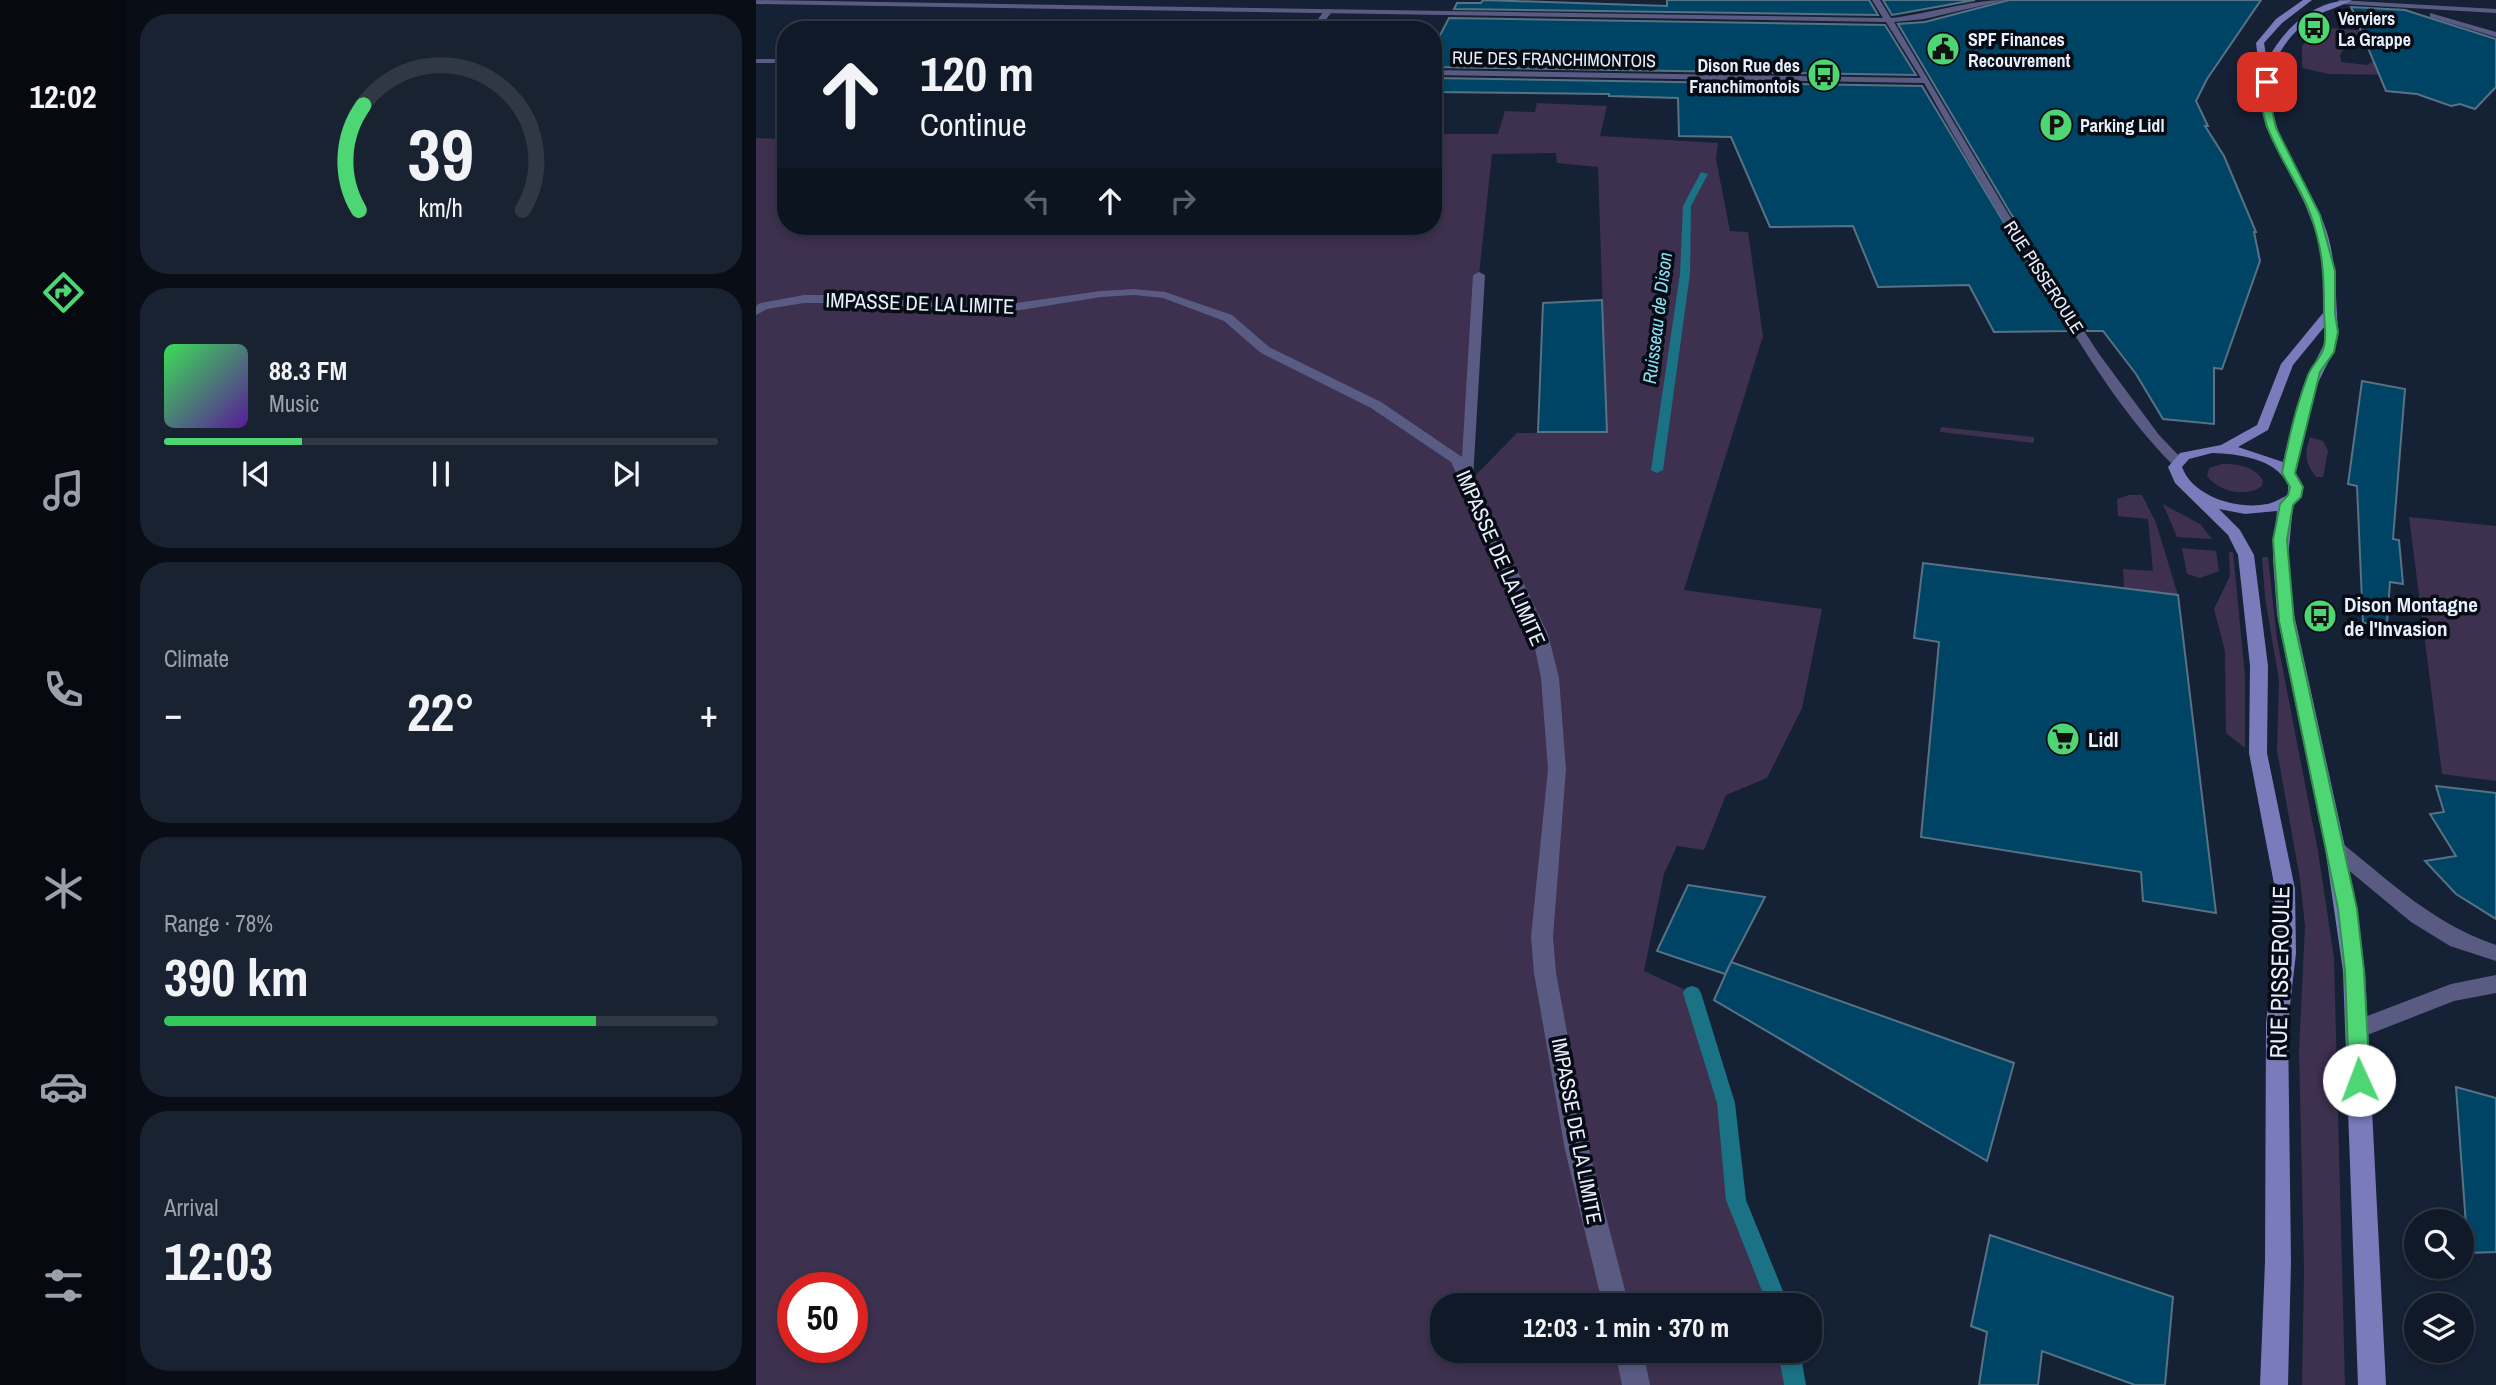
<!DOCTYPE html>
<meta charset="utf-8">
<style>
body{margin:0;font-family:"Archivo Narrow",sans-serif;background:#192230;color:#f1f3f6;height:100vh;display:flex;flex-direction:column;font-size:26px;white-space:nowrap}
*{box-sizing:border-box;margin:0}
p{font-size:23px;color:#9ca0a8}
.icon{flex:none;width:38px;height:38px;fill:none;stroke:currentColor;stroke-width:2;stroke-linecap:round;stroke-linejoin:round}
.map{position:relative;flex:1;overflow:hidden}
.drawer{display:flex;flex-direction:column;gap:14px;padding:14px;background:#090e16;width:630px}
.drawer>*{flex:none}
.guide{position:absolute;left:21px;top:21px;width:665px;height:214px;border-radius:28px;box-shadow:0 4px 10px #0003,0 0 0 2px #303845;background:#101928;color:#f1f3f6;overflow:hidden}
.fabs{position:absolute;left:1648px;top:1209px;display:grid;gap:14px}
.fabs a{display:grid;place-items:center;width:70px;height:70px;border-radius:50%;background:#101928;box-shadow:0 4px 10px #0003,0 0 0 2px #303845;font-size:35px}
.speed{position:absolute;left:21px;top:1272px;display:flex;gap:14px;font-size:35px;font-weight:700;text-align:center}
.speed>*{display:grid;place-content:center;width:91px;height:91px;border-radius:50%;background:#101928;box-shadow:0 4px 10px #0003,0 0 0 2px #303845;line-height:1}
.speed .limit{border:10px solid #d22;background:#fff;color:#111}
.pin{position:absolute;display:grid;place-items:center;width:60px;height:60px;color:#fff;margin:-30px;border-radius:14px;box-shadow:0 4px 10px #0006}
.me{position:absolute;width:77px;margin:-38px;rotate:358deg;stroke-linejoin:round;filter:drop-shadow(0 0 5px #0008)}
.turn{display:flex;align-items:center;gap:24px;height:147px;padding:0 28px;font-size:32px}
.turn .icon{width:91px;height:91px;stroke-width:2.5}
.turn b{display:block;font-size:49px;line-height:60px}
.lanes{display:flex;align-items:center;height:66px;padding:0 28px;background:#0003;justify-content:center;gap:35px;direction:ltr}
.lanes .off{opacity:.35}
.big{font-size:52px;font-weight:700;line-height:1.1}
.drawer .tile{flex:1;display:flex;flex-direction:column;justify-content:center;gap:10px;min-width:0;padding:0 24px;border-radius:28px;background:#192230}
.drawer .dial{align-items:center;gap:0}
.dial svg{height:182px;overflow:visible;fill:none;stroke:#303845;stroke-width:7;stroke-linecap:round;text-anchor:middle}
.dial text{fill:#f1f3f6;stroke:none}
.song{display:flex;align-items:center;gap:21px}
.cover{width:84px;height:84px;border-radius:10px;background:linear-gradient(135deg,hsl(130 70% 55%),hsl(270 70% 35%))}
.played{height:7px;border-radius:4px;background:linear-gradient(90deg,#4ed675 25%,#303845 25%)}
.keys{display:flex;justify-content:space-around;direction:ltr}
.heat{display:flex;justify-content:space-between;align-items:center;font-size:38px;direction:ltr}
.charge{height:10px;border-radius:5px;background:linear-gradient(90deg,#34c759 78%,#303845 0)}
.trip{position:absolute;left:674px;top:1293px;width:392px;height:70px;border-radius:28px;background:#101928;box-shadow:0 4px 10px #0003,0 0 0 2px #303845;font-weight:700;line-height:70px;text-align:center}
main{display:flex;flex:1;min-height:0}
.dock{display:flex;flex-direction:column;width:126px;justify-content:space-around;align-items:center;background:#060a10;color:#9ca0a8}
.dock .icon{width:49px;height:49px}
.dock .on{color:#4ed675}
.dock b{font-size:32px;color:#f1f3f6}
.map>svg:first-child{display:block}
.green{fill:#3e304f;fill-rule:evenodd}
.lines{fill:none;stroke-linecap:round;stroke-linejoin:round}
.stream{fill:#1b7284;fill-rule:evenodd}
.building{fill:#004465;stroke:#577284;stroke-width:2}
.minor{fill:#595b83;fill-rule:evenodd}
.tertiary{fill:#595b83;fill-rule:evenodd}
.secondary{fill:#797bbb;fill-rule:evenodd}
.route{fill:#4ed675;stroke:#338b4c;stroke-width:2}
.labels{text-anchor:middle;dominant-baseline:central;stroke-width:7;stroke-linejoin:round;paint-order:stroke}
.far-poi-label{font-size:18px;font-weight:bold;fill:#e7effd;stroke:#060b14;text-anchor:start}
.far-street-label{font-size:18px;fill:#e7effd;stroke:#060b14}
.far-water-label{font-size:19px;font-style:italic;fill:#8ae2f8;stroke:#060b14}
.street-label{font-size:21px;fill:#e7effd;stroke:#060b14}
.poi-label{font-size:21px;font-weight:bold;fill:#e7effd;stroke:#060b14;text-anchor:start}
.near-street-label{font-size:24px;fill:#e7effd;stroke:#060b14}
</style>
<main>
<nav class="dock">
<b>12:02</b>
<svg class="icon on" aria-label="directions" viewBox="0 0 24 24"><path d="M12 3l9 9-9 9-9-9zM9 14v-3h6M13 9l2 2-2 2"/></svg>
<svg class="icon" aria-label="music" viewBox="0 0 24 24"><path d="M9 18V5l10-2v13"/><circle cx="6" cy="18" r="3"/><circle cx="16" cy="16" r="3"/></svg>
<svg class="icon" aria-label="phone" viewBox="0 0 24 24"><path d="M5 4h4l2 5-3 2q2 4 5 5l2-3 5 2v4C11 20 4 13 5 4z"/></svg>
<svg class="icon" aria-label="climate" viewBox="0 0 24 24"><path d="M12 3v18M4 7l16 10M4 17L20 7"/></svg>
<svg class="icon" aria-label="car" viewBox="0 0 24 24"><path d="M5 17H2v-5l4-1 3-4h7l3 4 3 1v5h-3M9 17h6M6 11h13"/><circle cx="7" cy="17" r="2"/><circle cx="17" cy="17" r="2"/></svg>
<svg class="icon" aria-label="filters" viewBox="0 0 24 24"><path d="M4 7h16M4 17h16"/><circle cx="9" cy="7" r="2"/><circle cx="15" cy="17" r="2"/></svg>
</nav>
<section class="drawer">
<div class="tile dial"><svg viewBox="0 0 100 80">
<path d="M14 69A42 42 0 1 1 86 69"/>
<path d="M14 69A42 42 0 0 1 16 23" stroke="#4ed675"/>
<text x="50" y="56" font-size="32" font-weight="700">39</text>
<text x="50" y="72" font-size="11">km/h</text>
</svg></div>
<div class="tile">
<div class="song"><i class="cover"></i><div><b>88.3 FM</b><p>Music</p></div></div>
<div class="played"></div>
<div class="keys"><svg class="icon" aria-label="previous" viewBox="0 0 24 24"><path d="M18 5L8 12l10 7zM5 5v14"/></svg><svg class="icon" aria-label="pause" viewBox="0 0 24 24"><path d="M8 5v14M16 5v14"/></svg><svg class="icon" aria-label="next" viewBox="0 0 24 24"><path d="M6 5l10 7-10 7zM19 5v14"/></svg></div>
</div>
<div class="tile"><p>Climate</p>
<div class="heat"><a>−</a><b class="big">22°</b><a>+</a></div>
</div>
<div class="tile"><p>Range · 78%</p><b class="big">390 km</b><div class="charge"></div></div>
<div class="tile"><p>Arrival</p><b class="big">12:03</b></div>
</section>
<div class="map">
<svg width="1740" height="1385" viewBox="0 0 1740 1385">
<rect width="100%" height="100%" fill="#152135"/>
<path class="green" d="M1571 28 1616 31 1612 43 1592 42 1584 55 1585 62 1611 65 1629 54 1644 75 1573 74 1546 68V46L1559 32Z
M781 103 851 106 844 136 962 143 960 159 974 231 992 232 1007 336 928 590 1066 609 1046 708 1011 778 970 795 948 850 921 846 908 874 888 971 936 993 970 1103 980 1200 1023 1305 686 1306V1351H1033L1039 1385H0V138L30 139V226H677V134H742L749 111 779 112ZM800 153 801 163 842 167 851 432 761 433 712 483 723 275 736 154ZM37 1288H96V1348H37Z
M1185 427 1278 437V443L1184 432Z
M1554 437 1567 441 1572 451 1567 477H1560C1549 462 1548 454 1554 437Z
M1466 464C1482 464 1499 466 1507 481L1506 486C1490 498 1463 492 1451 476L1453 468Z
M1373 495H1386L1400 523 1422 595 1368 588 1367 569 1397 571 1392 519 1362 516 1361 499Z
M1407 504 1444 524 1456 539 1421 537Z
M1653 517 1740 526V781L1686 774Z
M1426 548 1460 551 1463 571 1444 578 1431 574Z
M1473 552H1477L1489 676V748L1470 733 1469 651 1458 609 1474 576Z
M1506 557H1512L1521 639 1562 851 1578 958 1589 1385H1546L1548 1270 1543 1051 1549 926 1544 879 1521 751 1523 680 1509 598Z"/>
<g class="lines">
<path class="stream" d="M945 172 952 174 935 206 934 274 907 470 901 473 895 470 924 274 927 206Z
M936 986 942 988 945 993 979 1103 990 1200 1033 1306H1012L970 1200 961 1103 927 993 930 988Z
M1022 1351H1044L1050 1385H1028Z"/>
</g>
<path class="building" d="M727 0 911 6V0H1113L1122 15 698 9 701 3H725Z
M1127 0H1219L1136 15Z
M1253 0H1505L1451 79 1440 101 1452 126H1449L1468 156 1500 232H1498L1504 261 1466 369 1458 368V424L1407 419 1380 374 1347 331H1331L1255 214 1142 24 1169 22Z
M1595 7 1649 10 1740 39V87L1719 109 1704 104 1695 106 1661 94 1630 91Z
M693 18 1129 25 1160 75 677 67V49Z
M677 78 1166 86 1313 331 1238 332 1213 285 1122 287 1097 226 1014 227 975 137 923 136 922 98 853 96V94L677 92Z
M846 300 851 432H782L787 303Z
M1606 381 1649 389 1637 539 1643 540 1647 584 1634 582 1631 623H1607L1601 486 1592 484Z
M1167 563 1422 595 1460 913 1387 901 1385 872 1165 837 1183 642 1158 638Z
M1680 786 1740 793V919L1700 894 1669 861 1700 856 1674 814 1688 812Z
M932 885 1009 897 969 974 901 951Z
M975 962 1258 1063 1231 1161 958 1000Z
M1700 1087 1740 1098V1252L1712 1253Z
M1234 1235 1417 1297 1409 1385H1379L1286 1351 1282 1385H1223L1231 1332 1215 1326Z"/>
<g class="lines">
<path class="minor" d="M1582 0 1740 9V13L1585 4Z
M568 11 575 13 562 30H554Z
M1674 13 1740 32V37L1674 17Z
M723 272 729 275 717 479 792 634 803 678 810 769 797 937 800 973 833 1150 873 1306H847L809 1150 778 973 775 937 792 769 785 678 776 634 695 462 615 408 505 353 468 321 407 298 378 295 345 297 246 313 214 314 88 303H48L11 309 0 315V306L4 303 48 295H88L214 306 246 305 345 291 378 289 409 292 476 315 513 347 625 402 706 457 717 275Z
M1580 842 1587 844C1637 884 1678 924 1740 945V961L1694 946 1655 922 1573 854 1570 849 1573 844Z
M1740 975V993L1698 1001 1601 1039 1593 1037 1590 1030 1593 1023 1695 984Z
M859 1351H887L894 1385H866Z"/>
<path class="tertiary" d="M0 0 1127 18 1116 0H1124L1135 18C1173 14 1213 0 1250 0L1168 19 1138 22 1253 215 1343 354 1403 435 1428 461 1426 464H1416C1372 420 1338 366 1305 313 1257 238 1212 161 1168 83L677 75V70L1165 78 1130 22 0 4Z
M0 59H30V63H0Z"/>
<path class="secondary" d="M1547 0H1556L1526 23 1508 43 1511 61C1527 29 1558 0 1596 0 1582 8 1566 11 1553 20 1535 34 1522 50 1517 71 1504 128 1549 173 1568 224 1581 257 1579 295 1582 329 1583 349 1566 370 1560 389 1550 416 1544 444 1539 472L1546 484V497L1537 504 1532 559 1538 614 1589 847 1609 971 1630 1385H1602L1587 971 1569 847 1521 614 1517 559 1521 511 1489 514 1463 509 1484 530 1498 555 1512 666 1511 753 1539 889 1540 953 1532 1023 1535 1262 1532 1385H1504L1509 1262 1510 1023 1518 953 1519 889 1493 753 1494 666 1482 555 1472 535 1419 483 1412 467 1424 453 1465 445 1501 425 1525 364 1567 313V269L1562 237 1548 202 1510 127 1505 105 1508 70 1502 59 1500 43 1520 19ZM1569 326 1568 344 1547 387 1527 462 1482 447 1512 430 1537 365ZM1456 453C1483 454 1518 458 1532 484V495C1525 498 1518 503 1511 504 1482 510 1437 497 1426 467L1433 459Z"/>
</g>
<path class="route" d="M1511 80 1515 82 1512 92 1520 128 1564 215 1579 271V314L1582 332 1578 352 1564 372 1539 473 1547 487 1545 497 1537 505 1531 540 1538 621 1601 909 1608 971 1614 1080 1611 1087 1603 1089 1596 1087 1593 1080 1589 971 1582 909 1523 621 1517 540 1524 504 1532 495 1534 487 1526 473C1532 440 1540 406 1552 375 1556 365 1565 358 1568 347 1571 334 1568 324 1568 310 1568 275 1567 250 1555 216 1542 177 1495 124 1507 82Z"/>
<defs>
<symbol id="bus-disc" viewBox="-11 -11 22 22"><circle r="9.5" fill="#4ed675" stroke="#060b14"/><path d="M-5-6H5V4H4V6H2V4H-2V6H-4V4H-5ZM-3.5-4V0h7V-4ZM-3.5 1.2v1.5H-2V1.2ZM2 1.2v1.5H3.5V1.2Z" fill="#111"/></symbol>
<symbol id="civic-disc" viewBox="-11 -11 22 22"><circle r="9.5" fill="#4ed675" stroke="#060b14"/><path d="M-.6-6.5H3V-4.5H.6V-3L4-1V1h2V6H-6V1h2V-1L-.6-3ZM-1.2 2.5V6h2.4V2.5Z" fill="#111"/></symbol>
<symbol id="parking-disc" viewBox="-11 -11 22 22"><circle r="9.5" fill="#4ed675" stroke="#060b14"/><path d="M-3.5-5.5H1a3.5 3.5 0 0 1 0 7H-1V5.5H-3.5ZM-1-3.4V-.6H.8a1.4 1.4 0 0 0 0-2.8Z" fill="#111"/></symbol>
<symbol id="supermarket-disc" viewBox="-11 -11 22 22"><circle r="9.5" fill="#4ed675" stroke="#060b14"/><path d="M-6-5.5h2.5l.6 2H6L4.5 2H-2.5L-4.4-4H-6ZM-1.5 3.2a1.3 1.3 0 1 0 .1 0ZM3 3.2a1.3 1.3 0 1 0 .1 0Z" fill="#111"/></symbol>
</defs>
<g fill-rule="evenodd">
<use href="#bus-disc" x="1539" y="9" width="38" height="38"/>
<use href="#civic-disc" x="1168" y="30" width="38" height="38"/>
<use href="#bus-disc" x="1049" y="56" width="38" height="38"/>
<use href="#parking-disc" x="1281" y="106" width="38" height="38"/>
<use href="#bus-disc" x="1545" y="597" width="38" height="38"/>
<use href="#supermarket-disc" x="1288" y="720" width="38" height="38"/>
</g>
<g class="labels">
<g class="far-poi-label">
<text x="1582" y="18">Verviers<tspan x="1582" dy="21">La Grappe</tspan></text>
<text x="1212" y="39">SPF Finances<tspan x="1212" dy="21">Recouvrement</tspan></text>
<text x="1044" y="65" text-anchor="end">Dison Rue des<tspan x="1044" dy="21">Franchimontois</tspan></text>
<text x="1324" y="125">Parking Lidl</text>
</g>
<g class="far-street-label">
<text transform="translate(798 59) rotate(1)">RUE DES FRANCHIMONTOIS</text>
<text transform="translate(1288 277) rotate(57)">RUE PISSEROULE</text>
</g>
<g class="far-water-label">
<text transform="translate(901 318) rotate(-83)">Ruisseau de Dison</text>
</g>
<g class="street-label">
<text transform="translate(164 303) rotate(2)">IMPASSE DE LA LIMITE</text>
<text transform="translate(745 558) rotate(66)">IMPASSE DE LA LIMITE</text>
<text transform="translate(821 1131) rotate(79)">IMPASSE DE LA LIMITE</text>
</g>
<g class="poi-label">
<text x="1588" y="604">Dison Montagne<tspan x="1588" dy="24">de l'Invasion</tspan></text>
<text x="1332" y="739">Lidl</text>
</g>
<g class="near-street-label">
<text transform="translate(1523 972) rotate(-89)">RUE PISSEROULE</text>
</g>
</g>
</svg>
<div class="fabs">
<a><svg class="icon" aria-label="search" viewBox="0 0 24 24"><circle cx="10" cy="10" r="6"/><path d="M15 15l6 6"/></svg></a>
<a><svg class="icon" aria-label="layers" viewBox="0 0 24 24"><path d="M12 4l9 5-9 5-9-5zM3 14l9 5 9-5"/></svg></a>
</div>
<div class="speed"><div class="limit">50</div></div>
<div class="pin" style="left:1511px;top:82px;background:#d93025"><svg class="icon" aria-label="arrive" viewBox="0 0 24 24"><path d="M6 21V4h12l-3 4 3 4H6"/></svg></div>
<svg class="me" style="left:1603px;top:1080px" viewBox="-20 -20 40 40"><circle r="19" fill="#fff"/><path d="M0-13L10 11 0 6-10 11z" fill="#4ed675"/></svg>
<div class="trip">12:03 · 1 min · 370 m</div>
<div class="guide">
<div class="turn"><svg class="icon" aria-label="ahead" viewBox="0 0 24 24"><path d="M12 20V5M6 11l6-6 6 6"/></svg><div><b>120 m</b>Continue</div></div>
<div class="lanes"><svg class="icon off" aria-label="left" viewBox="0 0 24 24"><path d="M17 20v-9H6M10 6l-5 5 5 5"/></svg><svg class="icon" aria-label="ahead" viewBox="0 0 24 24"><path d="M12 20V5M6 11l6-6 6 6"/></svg><svg class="icon off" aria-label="right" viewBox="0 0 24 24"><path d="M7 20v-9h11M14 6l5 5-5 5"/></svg></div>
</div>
</div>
</main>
